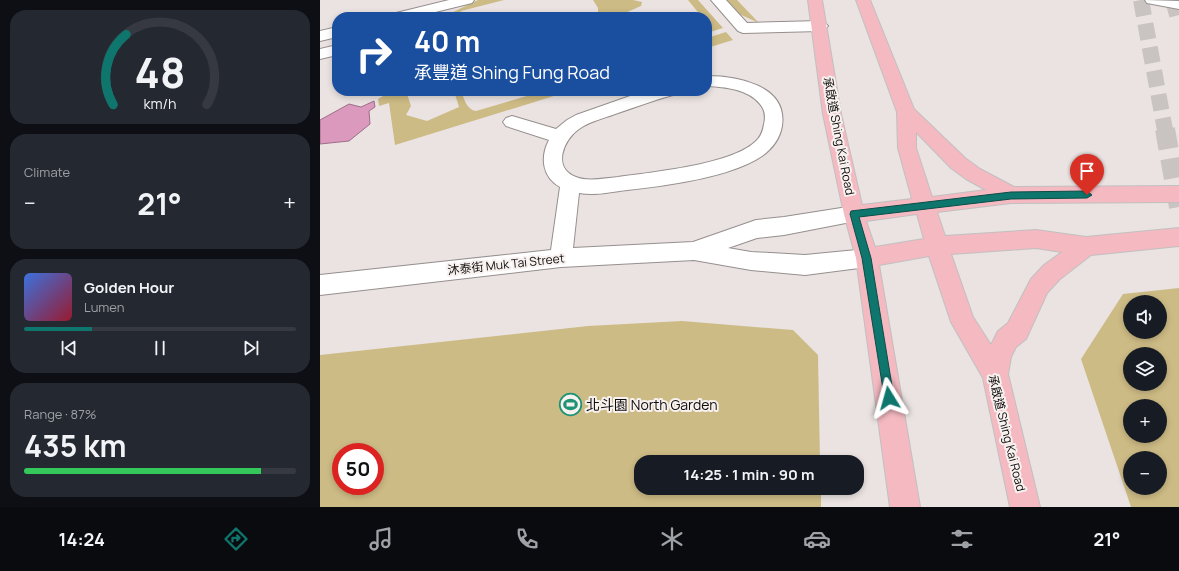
<!DOCTYPE html>
<meta charset="utf-8">
<style>
body{margin:0;font-family:Manrope,"Noto Sans TC",sans-serif;background:#242831;color:#f1f3f6;height:100vh;display:flex;flex-direction:column;font-size:15px;white-space:nowrap}
*{box-sizing:border-box;margin:0}
p{font-size:13px;color:#9ea1a6}
.icon{flex:none;width:22px;height:22px;fill:none;stroke:currentColor;stroke-width:2;stroke-linecap:round;stroke-linejoin:round}
.map{position:relative;flex:1;overflow:hidden}
.details{display:flex;flex-direction:column;gap:10px;padding:10px;background:#0d0f14;width:320px}
.details>*{flex:none}
.guide{position:absolute;left:12px;top:12px;width:380px;height:84px;border-radius:16px;box-shadow:0 2px 6px #0003;background:#1a4fa0;color:#fff;overflow:hidden}
.tools{position:absolute;left:803px;top:295px;display:grid;gap:8px}
.tools a{display:grid;place-items:center;width:44px;height:44px;border-radius:50%;background:#171b24;box-shadow:0 2px 6px #0003;font-size:20px}
.speed{position:absolute;left:12px;top:443px;display:flex;gap:8px;font-size:20px;font-weight:700;text-align:center}
.speed>*{display:grid;place-content:center;width:52px;height:52px;border-radius:50%;background:#171b24;box-shadow:0 2px 6px #0003;line-height:1}
.speed .limit{border:6px solid #d22;background:#fff;color:#111}
.pin{position:absolute;display:grid;place-items:center;width:34px;height:34px;color:#fff;margin:-41px -17px;border-radius:50% 50% 50% 0;rotate:-45deg;box-shadow:0 0 4px #0007}
.pin .icon{rotate:45deg}
.me{position:absolute;width:44px;margin:-22px;rotate:352deg;stroke-linejoin:round;filter:drop-shadow(0 0 3px #0008)}
.turn{display:flex;align-items:center;gap:14px;height:84px;padding:0 16px;font-size:18px}
.turn .icon{width:52px;height:52px;stroke-width:2.5}
.turn b{display:block;font-size:28px;line-height:34px}
.big{font-size:30px;font-weight:700;line-height:1.1}
.details .widget{flex:1;display:flex;flex-direction:column;justify-content:center;gap:6px;min-width:0;padding:0 14px;border-radius:16px;background:#242831}
.details .dial{align-items:center;gap:0}
.dial svg{height:104px;overflow:visible;fill:none;stroke:#363941;stroke-width:7;stroke-linecap:round;text-anchor:middle}
.dial text{fill:#f1f3f6;stroke:none}
.song{display:flex;align-items:center;gap:12px}
.cover{width:48px;height:48px;border-radius:6px;background:linear-gradient(135deg,hsl(220 70% 55%),hsl(350 70% 35%))}
.played{height:4px;border-radius:2px;background:linear-gradient(90deg,#0f766e 25%,#363941 25%)}
.keys{display:flex;justify-content:space-around;direction:ltr}
.heat{display:flex;justify-content:space-between;align-items:center;font-size:22px;direction:ltr}
.charge{height:6px;border-radius:3px;background:linear-gradient(90deg,#34c759 87%,#363941 0)}
.trip{position:absolute;left:314px;top:455px;width:230px;height:40px;border-radius:16px;background:#171b24;box-shadow:0 2px 6px #0003;font-weight:700;line-height:40px;text-align:center}
.tabs{display:flex;height:64px;justify-content:space-around;align-items:center;background:#090b0e;color:#9ea1a6}
.tabs .icon{width:28px;height:28px}
.tabs .active{color:#0f766e}
.tabs b{font-size:18px;color:#f1f3f6}
main{display:flex;flex:1;min-height:0}
.map>svg:first-child{display:block}
.green{fill:#cdbb85;fill-rule:evenodd}
.water{fill:#da99bd;stroke:#9d6f88}
.lines{fill:none;stroke-linecap:round;stroke-linejoin:round}
.highway-tunnel-far1{stroke:#c9c3c2;stroke-width:16;stroke-dasharray:16 8;stroke-linecap:butt}
.highway-tunnel{stroke:#c9c3c2;stroke-width:20;stroke-dasharray:20 10;stroke-linecap:butt}
.minor-casing{stroke:#958f8d;stroke-width:2}
.major-casing{stroke:#c1c0c0;stroke-width:2}
.minor{fill:#fff;fill-rule:evenodd}
.major{fill:#f4b9c1;fill-rule:evenodd}
.route{fill:#0f766e;stroke:#0a4d48}
.labels{text-anchor:middle;dominant-baseline:central;stroke-width:4;stroke-linejoin:round;paint-order:stroke}
.street-label{font-size:12px;fill:#0f0d0c;stroke:#f7f1ef}
.near-poi-label{font-size:14px;fill:#0f0d0c;stroke:#f7f1ef;text-anchor:start}
</style>
<main>
<section class="details">
<div class="widget dial"><svg viewBox="0 0 100 80">
<path d="M14 69A42 42 0 1 1 86 69"/>
<path d="M14 69A42 42 0 0 1 24 15" stroke="#0f766e"/>
<text x="50" y="56" font-size="32" font-weight="700">48</text>
<text x="50" y="72" font-size="11">km/h</text>
</svg></div>
<div class="widget"><p>Climate</p>
<div class="heat"><a>−</a><b class="big">21°</b><a>+</a></div>
</div>
<div class="widget">
<div class="song"><i class="cover"></i><div><b>Golden Hour</b><p>Lumen</p></div></div>
<div class="played"></div>
<div class="keys"><svg class="icon" aria-label="previous" viewBox="0 0 24 24"><path d="M18 5L8 12l10 7zM5 5v14"/></svg><svg class="icon" aria-label="pause" viewBox="0 0 24 24"><path d="M8 5v14M16 5v14"/></svg><svg class="icon" aria-label="next" viewBox="0 0 24 24"><path d="M6 5l10 7-10 7zM19 5v14"/></svg></div>
</div>
<div class="widget"><p>Range · 87%</p><b class="big">435 km</b><div class="charge"></div></div>
</section>
<div class="map">
<svg width="859" height="507" viewBox="0 0 859 507">
<rect width="100%" height="100%" fill="#eae3e2"/>
<path class="green" d="M158 0H184L141 11 142 16 139 17H117L129 14Z
M273 0H313L322 2 321 6 296 17H278V8Z
M368 0H378L403 28 387 33 389 31 387 29V17H382Z
M405 0H417L439 23 417 13Z
M406 32 413 40 387 48V38Z
M72 91H86L91 106 86 115 107 121 139 107 134 91H141C144 99 147 110 156 111L224 91H250L75 145 69 103 59 106 58 99Z
M859 288V507H811L761 359 803 294ZM810 302H840V332H810ZM810 354H840V384H810ZM810 406H840V436H810ZM810 458H840V488H810Z
M362 321 473 330 498 355 500 462H321V488H501V507H0V355L268 326ZM21 452H55V486H21Z"/>
<path class="water" d="M54 101 55 107 49 111 50 124 29 141 0 144V120L29 104 41 107Z"/>
<g class="lines">
<path class="highway-tunnel-far1" d="M821 0 845 130
M853 0 859 22"/>
<path class="highway-tunnel" d="M845 129 859 207"/>
<defs>
<path id="minor" d="M129 0H154L152 3 95 17H70L72 14Z
M391 0H406L427 23 500 21 505 23 508 26 505 29 500 31 423 33 418 31Z
M825 0 859 1V9L827 3Z
M17 27V37L0 41V31Z
M17 45V55L0 59V49Z
M387 76C417 76 468 85 462 126 460 138 452 149 442 156 412 177 345 186 307 190 291 192 275 196 259 193L253 248 373 242 436 220 464 217 534 206 541 208 544 214 541 220 464 235 437 238 408 248 431 252 485 255 547 249 555 251 558 258 555 265 547 267 485 275 431 270 374 260 241 267 0 295V275L231 250 240 187C222 177 220 157 229 140L186 126 183 122 186 118 192 116 236 129 247 120 256 115 313 95 327 91H356L353 95C334 100 316 107 298 113 285 118 270 121 259 129 243 140 232 168 256 177 268 182 285 178 298 177 332 172 410 165 435 142 441 137 443 131 444 124 446 116 445 110 440 104 428 89 405 87 387 86Z"/>
<path id="major" d="M488 0H502L521 114 542 205 592 199 578 148 577 112 536 0H550L594 109 645 158 660 169 694 187 859 186V202L691 203 617 212 625 236 716 230 766 237 859 228V246L771 255 740 279 727 293 706 339 696 347 691 357 688 374 720 507H690L663 378 631 322 609 256 559 265 600 507H570L536 258 524 214 503 114ZM596 132 631 168 646 179 666 190 612 197 596 148ZM597 214 604 239 555 247 546 221ZM716 248 742 252 724 265 711 279 688 323 678 331 671 345 653 317 631 254Z"/>
</defs>
<use href="#minor" class="minor-casing"/>
<use href="#major" class="major-casing"/>
<use href="#minor" class="minor"/>
<use href="#major" class="major"/>
</g>
<path class="route" d="M767 191 772 195 767 198 691 199 539 217 551 258 574 398 573 402 569 404 565 402 542 258 530 214 531 211 691 192Z"/>
<defs>
<symbol id="stadium-ring" viewBox="-11 -11 22 22"><circle r="9.5" fill="#f7f1ef" stroke="#1e9376" stroke-width="1.5"/><path d="M0-5a6.5 5 0 1 0 0 10a6.5 5 0 1 0 0-10ZM-3.5-1.8h7v3.6h-7Z" fill="#1e9376"/></symbol>
</defs>
<g fill-rule="evenodd">
<use href="#stadium-ring" x="238" y="392" width="25" height="25"/>
</g>
<g class="labels">
<g class="street-label">
<text transform="translate(519 136) rotate(79)">承啟道 Shing Kai Road</text>
<text transform="translate(186 264) rotate(-6)">沐泰街 Muk Tai Street</text>
<text transform="translate(687 433) rotate(76)">承啟道 Shing Kai Road</text>
</g>
<g class="near-poi-label">
<text x="266" y="404">北斗園 North Garden</text>
</g>
</g>
</svg>
<div class="tools">
<a><svg class="icon" aria-label="sound" viewBox="0 0 24 24"><path d="M4 9h4l5-4v14l-5-4H4zM17 9q2 3 0 6"/></svg></a>
<a><svg class="icon" aria-label="layers" viewBox="0 0 24 24"><path d="M12 4l9 5-9 5-9-5zM3 14l9 5 9-5"/></svg></a>
<a>+</a>
<a>−</a>
</div>
<div class="speed"><div class="limit">50</div></div>
<div class="pin" style="left:767px;top:195px;background:#d93025"><svg class="icon" aria-label="arrive" viewBox="0 0 24 24"><path d="M6 21V4h12l-3 4 3 4H6"/></svg></div>
<svg class="me" style="left:569px;top:398px" viewBox="-20 -20 40 40"><path d="M0-17L14 15 0 8-14 15z" fill="#0f766e" stroke="#fff" stroke-width="4"/></svg>
<div class="trip">14:25 · 1 min · 90 m</div>
<div class="guide">
<div class="turn"><svg class="icon" aria-label="right" viewBox="0 0 24 24"><path d="M7 20v-9h11M14 6l5 5-5 5"/></svg><div><b>40 m</b>承豐道 Shing Fung Road</div></div>
</div>
</div>
</main>
<nav class="tabs">
<b>14:24</b>
<svg class="icon active" aria-label="directions" viewBox="0 0 24 24"><path d="M12 3l9 9-9 9-9-9zM9 14v-3h6M13 9l2 2-2 2"/></svg>
<svg class="icon" aria-label="music" viewBox="0 0 24 24"><path d="M9 18V5l10-2v13"/><circle cx="6" cy="18" r="3"/><circle cx="16" cy="16" r="3"/></svg>
<svg class="icon" aria-label="phone" viewBox="0 0 24 24"><path d="M5 4h4l2 5-3 2q2 4 5 5l2-3 5 2v4C11 20 4 13 5 4z"/></svg>
<svg class="icon" aria-label="climate" viewBox="0 0 24 24"><path d="M12 3v18M4 7l16 10M4 17L20 7"/></svg>
<svg class="icon" aria-label="car" viewBox="0 0 24 24"><path d="M5 17H2v-5l4-1 3-4h7l3 4 3 1v5h-3M9 17h6M6 11h13"/><circle cx="7" cy="17" r="2"/><circle cx="17" cy="17" r="2"/></svg>
<svg class="icon" aria-label="filters" viewBox="0 0 24 24"><path d="M4 7h16M4 17h16"/><circle cx="9" cy="7" r="2"/><circle cx="15" cy="17" r="2"/></svg>
<b>21°</b>
</nav>
